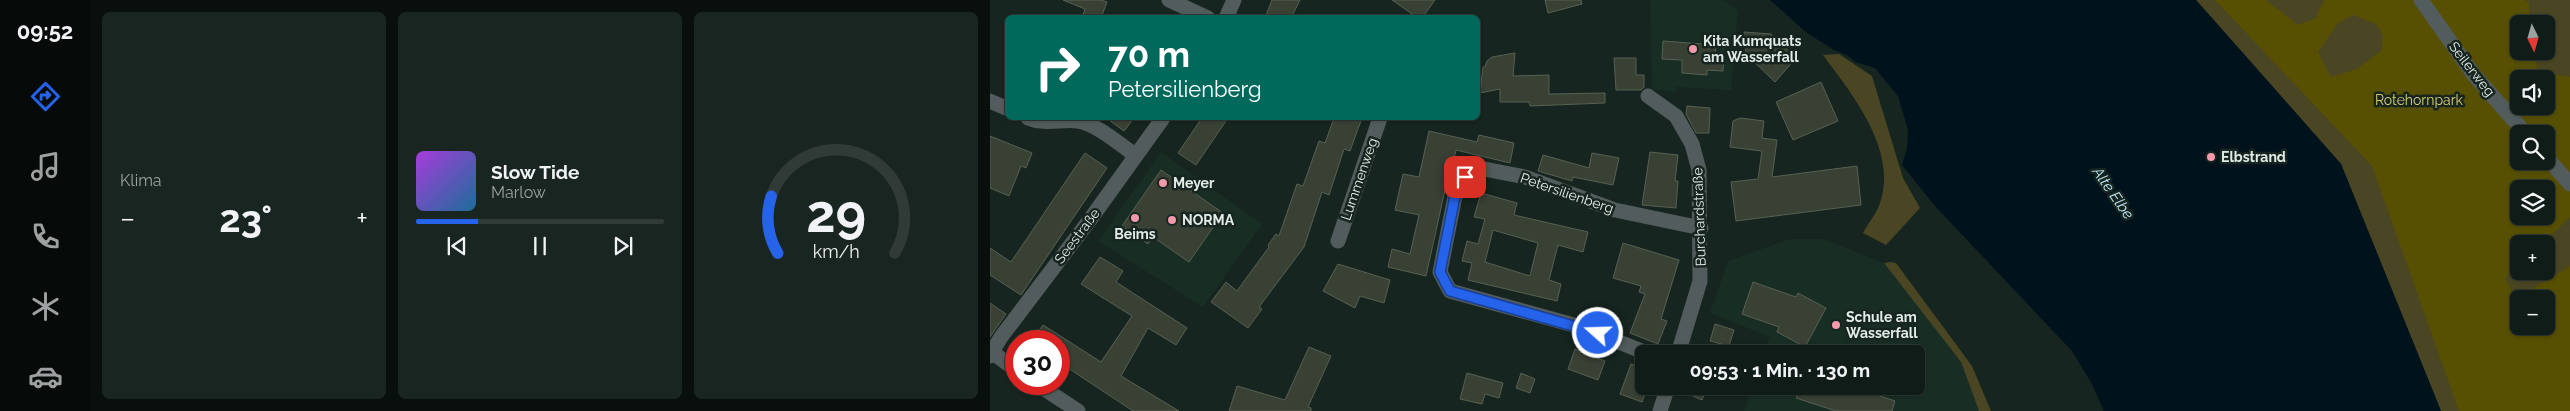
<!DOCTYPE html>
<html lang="de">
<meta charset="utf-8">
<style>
body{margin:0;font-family:Raleway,sans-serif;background:#192520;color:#f1f3f6;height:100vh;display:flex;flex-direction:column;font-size:19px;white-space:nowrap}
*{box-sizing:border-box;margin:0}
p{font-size:16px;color:#9ca1a1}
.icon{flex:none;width:28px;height:28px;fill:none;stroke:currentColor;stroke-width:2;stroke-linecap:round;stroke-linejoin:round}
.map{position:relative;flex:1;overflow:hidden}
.panel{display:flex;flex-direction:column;gap:12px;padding:12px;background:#090f0d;width:900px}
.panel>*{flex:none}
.guide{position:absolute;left:15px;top:15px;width:475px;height:105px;border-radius:8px;box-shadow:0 1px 4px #0004,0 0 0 1px #303a36;background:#00695c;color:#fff;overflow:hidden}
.needle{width:32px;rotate:175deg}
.tools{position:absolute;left:1520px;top:15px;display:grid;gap:10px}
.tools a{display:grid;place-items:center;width:45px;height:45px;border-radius:8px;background:#101c17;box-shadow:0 1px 4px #0004,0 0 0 1px #303a36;font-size:25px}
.speed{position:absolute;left:15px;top:330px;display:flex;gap:10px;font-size:25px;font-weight:700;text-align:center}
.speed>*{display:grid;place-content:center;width:65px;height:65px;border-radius:50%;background:#101c17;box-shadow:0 1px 4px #0004,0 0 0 1px #303a36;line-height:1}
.speed .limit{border:8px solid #d22;background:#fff;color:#111}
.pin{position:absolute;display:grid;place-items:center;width:42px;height:42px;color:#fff;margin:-21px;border-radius:10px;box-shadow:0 2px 8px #0006}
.me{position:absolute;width:55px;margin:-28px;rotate:290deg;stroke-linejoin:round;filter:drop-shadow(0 0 4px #0008)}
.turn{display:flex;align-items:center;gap:18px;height:105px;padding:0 20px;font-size:22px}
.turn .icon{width:65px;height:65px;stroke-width:2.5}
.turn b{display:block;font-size:35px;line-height:42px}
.big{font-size:38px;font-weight:700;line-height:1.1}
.panel .card{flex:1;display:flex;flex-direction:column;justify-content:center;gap:8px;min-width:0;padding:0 18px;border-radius:8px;background:#192520}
.panel .dial{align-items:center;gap:0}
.dial svg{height:130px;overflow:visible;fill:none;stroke:#303a36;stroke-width:7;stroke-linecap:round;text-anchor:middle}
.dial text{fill:#f1f3f6;stroke:none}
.song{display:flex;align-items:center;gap:15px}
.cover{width:60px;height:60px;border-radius:8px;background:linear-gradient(135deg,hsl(280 70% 55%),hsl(200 70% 35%))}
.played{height:5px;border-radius:2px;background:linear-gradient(90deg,#2563eb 25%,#303a36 25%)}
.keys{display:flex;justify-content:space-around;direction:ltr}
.heat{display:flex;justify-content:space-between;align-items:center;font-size:28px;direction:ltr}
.panel .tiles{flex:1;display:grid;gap:12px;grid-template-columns:repeat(3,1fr)}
.trip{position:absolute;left:645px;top:345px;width:290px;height:50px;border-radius:8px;background:#101c17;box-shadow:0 1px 4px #0004,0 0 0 1px #303a36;font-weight:700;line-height:50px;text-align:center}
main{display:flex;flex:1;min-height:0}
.tabs{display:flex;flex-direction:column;width:90px;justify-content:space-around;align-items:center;background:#060b09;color:#9ca1a1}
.tabs .icon{width:35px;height:35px}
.tabs .active{color:#2563eb}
.tabs b{font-size:22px;color:#f1f3f6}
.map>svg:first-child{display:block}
.built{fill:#182e25}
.green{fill:#4a4623;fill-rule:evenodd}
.forest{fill:#574f02;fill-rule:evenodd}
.water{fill:#00121c}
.building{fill:#394034;stroke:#586053;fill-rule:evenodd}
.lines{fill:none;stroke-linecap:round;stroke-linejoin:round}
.street{stroke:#535c5c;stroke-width:15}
.route-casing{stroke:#184099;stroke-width:12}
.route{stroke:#2563eb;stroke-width:9}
.poi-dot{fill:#f29aac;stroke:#16251f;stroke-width:2}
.labels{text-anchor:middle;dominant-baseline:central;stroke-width:5;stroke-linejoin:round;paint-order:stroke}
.poi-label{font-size:14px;font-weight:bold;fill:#e2ebe7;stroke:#16251f;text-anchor:start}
.street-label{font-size:14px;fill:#e2ebe7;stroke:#16251f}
.park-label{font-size:14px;fill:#d9cd6e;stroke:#16251f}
.water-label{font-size:15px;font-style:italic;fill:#bfe4f7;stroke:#16251f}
</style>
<main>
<nav class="tabs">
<b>09:52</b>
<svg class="icon active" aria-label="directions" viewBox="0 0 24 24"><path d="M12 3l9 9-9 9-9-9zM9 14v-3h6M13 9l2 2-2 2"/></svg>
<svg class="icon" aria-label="music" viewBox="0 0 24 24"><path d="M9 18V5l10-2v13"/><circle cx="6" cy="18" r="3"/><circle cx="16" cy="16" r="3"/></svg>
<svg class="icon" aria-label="phone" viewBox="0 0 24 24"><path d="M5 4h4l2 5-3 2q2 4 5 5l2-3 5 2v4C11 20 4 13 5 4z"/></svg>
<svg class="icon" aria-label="climate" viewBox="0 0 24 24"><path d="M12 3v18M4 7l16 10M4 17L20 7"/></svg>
<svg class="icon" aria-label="car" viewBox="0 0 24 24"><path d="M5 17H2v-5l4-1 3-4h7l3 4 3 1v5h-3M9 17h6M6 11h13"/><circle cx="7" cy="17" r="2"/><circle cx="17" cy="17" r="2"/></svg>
</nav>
<section class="panel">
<div class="tiles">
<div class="card"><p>Klima</p>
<div class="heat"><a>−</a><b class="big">23°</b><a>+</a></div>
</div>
<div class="card">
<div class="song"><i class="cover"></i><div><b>Slow Tide</b><p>Marlow</p></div></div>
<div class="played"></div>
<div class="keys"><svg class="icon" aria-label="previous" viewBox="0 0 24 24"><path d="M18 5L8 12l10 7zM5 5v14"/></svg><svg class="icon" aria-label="pause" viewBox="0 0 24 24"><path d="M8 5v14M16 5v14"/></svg><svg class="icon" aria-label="next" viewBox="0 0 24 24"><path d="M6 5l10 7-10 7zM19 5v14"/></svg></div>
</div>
<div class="card dial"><svg viewBox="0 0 100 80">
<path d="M14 69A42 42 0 1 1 86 69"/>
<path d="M14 69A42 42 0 0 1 10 34" stroke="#2563eb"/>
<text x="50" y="56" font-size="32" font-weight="700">29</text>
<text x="50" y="72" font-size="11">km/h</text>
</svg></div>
</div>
</section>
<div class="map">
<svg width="1580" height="411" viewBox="0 0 1580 411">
<rect width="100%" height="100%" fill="#16251f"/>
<path class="built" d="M660 0H733L748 11 741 90 686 87V92L662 89Z
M171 152 272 224 213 307 108 241Z
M800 239H833L894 263 971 362 989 411H754L763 386H926V354H774L780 337 720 313 738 261Z"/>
<path class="green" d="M1206 0H1580V411H1451L1351 164ZM1529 24H1556V51H1529ZM1529 79H1556V106H1529ZM1529 134H1556V161H1529ZM1529 189H1556V216H1529ZM1529 244H1556V271H1529ZM1529 299H1556V326H1529Z
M849 54 882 76 913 178 930 208 896 245 873 233C878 223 887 213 890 203 908 150 862 94 833 55Z
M901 262 906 263 982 366 1001 411H989L971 362 894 263Z"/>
<path class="forest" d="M1225 0H1276L1308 25 1326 18 1334 0H1534L1539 3V24H1529V51H1542L1549 72 1580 77V217L1552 244H1529V265L1515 278 1526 299 1580 266V411H1469L1382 166ZM1363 15 1386 24 1393 35 1392 50 1367 69 1341 77 1328 52 1348 23ZM1529 79H1556V106H1529ZM1529 134H1556V161H1529ZM1529 189H1556V216H1529ZM1529 299H1556V326H1529Z"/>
<path class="water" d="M780 0H1206L1351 164 1451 411H1114L1102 384 1082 351 945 206 912 165 917 149 918 130 908 96 885 68 865 62 857 55 844 50 817 33Z"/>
<path class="building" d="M73 0H111L117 2 111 18H92L95 9Z
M282 0H310L301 18H275Z
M402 0H445L432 18H428Z
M555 0H591L592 4 558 13Z
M754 32 781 34 806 58 785 82 756 54Z
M673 41 726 45 725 55 734 56 733 71 717 70V75L692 73V60L672 59Z
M525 53 523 76 559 75V94L615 93V103L540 106 539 102H510V89L490 93 493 67H495L497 61 502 57Z
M624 58H646V75H654V87L651 90H626Z
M831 82 848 121 803 140 786 102Z
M697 106 720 108 719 133H706L696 114Z
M116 118H144L134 131Z
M212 118H238L206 165 188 153Z
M344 118H372L360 151 354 149 339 195 332 192 314 247 269 307 272 309 258 328 221 302 236 282 247 291 279 247 278 245 286 234 289 236 307 184 313 186 329 141 335 143Z
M750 118 774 121 772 138 787 140 782 177 867 166 871 205 746 221 741 182 768 179 772 151 740 147 743 121Z
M439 131 487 142 489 135 524 143 520 163 466 150 463 164 461 163 436 276 398 267 402 249 420 254 429 215 405 210 413 174 429 177Z
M0 136 42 153 36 168 31 166 19 196 0 188Z
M660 152 688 155 685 181H688L686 208 652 205Z
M95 153 117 168 31 295 0 275V248L21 262Z
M602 153 629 158 623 185 583 177 582 181 548 171 553 155 599 168Z
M171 170 233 213 199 262 163 237 158 244 132 226Z
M491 193 527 203 524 215 598 232 593 252 568 245 559 280 571 284 567 301 478 280 482 263 472 261 477 241 488 244 495 219 484 217ZM503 230 548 243 540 276 495 262Z
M633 243 689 260 671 319 677 321 668 344 640 333 655 294 649 292 651 286 623 278Z
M110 257 133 271 126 282 197 328 186 345 158 328 131 376 189 411H143L69 362V341H41L53 325 111 362 142 316 91 284Z
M348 264 400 280 394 303 370 296 365 308 333 291Z
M763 282 806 297 808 293 836 308 815 347 787 332 789 327 752 314Z
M0 303 16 314 0 337Z
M725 324 744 330 739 346 720 341Z
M319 347 341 356 318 407 321 408V411H239L247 386 295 400Z
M585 349 615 361 608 380 578 369Z
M641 364 654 368V386H658L652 402 630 394Z
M477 373 513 383 509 398 495 394 492 404 470 399Z
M531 373 545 379 540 393 526 388Z
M687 386H718L712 400 687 389Z
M785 386H860L905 401 902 411H846L806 398 807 396 785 388Z"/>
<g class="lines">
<path class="street" d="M179 0 218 18
M1431 0 1484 75 1536 134
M236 18 244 0
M658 96 686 116 702 144 709 170 710 281 688 354
M0 101 18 109
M38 118C55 125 71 119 88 121 105 123 131 145 145 155
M1556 157 1580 184
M348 241 390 118
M0 351 2 352 11 337 99 221 173 118
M659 354 591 327 460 291 450 272 467 186 475 177 489 168 535 177 625 210 711 228
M0 356 2 352 26 370
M47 384 88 411
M670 411 678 386"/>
</g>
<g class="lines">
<defs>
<path id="route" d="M475 177 467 186 450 272 460 291 608 333"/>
</defs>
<use href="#route" class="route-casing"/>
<use href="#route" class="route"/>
</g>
<g class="poi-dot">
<circle cx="703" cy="49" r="5"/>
<circle cx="1221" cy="157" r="5"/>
<circle cx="173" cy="183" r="5"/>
<circle cx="145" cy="218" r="5"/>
<circle cx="182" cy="220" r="5"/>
<circle cx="846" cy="325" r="5"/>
</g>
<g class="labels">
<g class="poi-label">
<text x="713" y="41">Kita Kumquats<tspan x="713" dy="16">am Wasserfall</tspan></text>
<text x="1231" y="157">Elbstrand</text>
<text x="183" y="183">Meyer</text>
<text x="192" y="220">NORMA</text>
<text x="145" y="234" text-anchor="middle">Beims</text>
<text x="856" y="317">Schule am<tspan x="856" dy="16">Wasserfall</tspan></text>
</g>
<g class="street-label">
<text transform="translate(1482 69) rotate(52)">Seilerweg</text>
<text transform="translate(369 179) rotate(-71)">Lummenweg</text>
<text transform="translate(577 193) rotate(19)">Petersilienberg</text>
<text transform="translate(709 217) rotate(-92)">Burchardstraße</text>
<text transform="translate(87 236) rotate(-53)">Seestraße</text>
</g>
<g class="park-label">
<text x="1429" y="100">Rotehornpark</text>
</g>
<g class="water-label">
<text transform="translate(1123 193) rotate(55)">Alte Elbe</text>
</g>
</g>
</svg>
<div class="tools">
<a><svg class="needle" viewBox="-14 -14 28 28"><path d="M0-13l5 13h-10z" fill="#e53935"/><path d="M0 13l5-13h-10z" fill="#9ca1a1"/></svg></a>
<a><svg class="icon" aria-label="sound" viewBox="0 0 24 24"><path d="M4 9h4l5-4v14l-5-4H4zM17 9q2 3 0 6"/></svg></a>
<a><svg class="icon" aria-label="search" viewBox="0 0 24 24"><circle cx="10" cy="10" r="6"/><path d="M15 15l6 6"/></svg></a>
<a><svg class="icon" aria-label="layers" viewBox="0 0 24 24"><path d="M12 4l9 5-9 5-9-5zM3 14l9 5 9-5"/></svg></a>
<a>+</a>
<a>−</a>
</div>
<div class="speed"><div class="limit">30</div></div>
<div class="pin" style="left:475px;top:177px;background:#d93025"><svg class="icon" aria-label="arrive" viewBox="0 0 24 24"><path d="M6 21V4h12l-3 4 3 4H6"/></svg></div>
<svg class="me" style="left:608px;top:333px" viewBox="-20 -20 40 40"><circle r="17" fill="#2563eb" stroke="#fff" stroke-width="3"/><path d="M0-11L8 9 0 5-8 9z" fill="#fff"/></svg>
<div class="trip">09:53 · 1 Min. · 130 m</div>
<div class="guide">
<div class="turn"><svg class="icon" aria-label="right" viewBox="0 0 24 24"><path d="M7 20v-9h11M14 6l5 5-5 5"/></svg><div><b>70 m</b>Petersilienberg</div></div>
</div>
</div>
</main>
